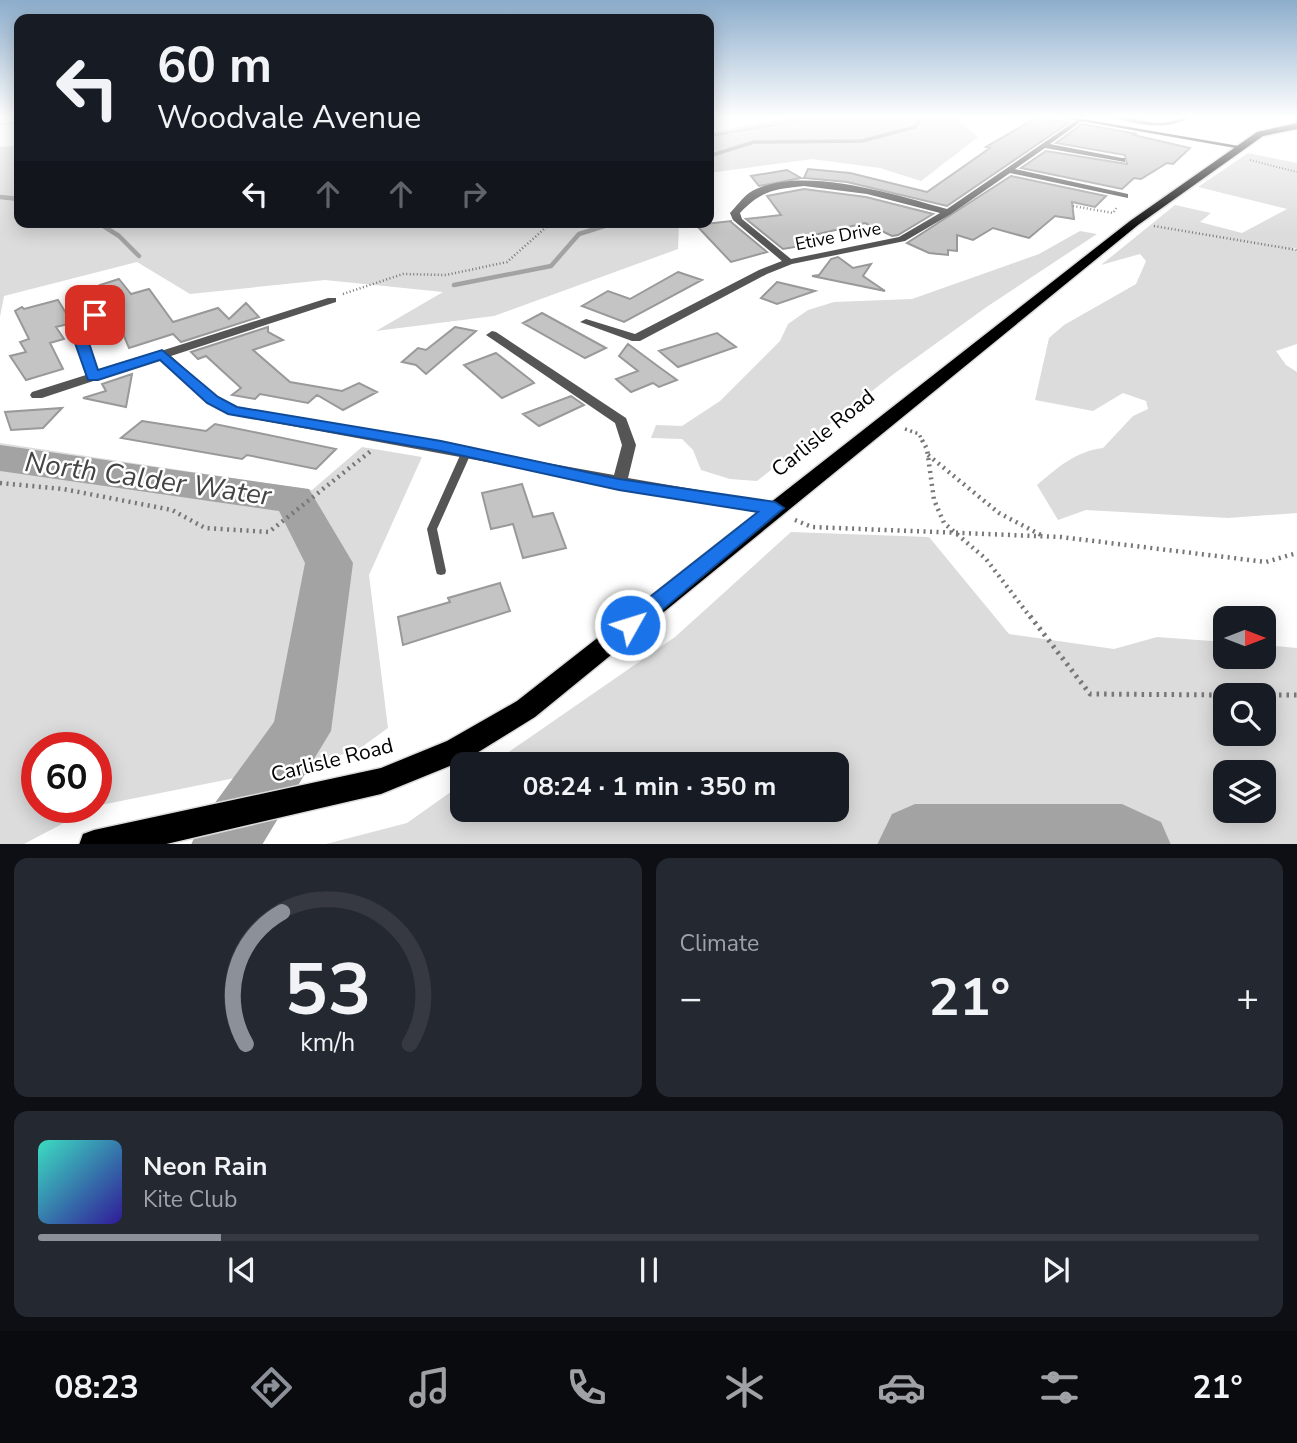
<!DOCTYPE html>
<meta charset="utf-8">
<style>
body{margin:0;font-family:"Nunito Sans",sans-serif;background:#242831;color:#f1f3f6;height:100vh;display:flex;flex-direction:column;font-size:26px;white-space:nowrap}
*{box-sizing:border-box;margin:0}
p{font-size:23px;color:#9ea1a6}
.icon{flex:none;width:38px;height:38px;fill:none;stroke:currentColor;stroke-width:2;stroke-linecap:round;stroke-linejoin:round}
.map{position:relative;height:844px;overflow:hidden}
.drawer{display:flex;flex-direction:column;gap:14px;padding:14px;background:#0d0f14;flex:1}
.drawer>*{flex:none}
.banner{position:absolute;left:14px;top:14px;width:700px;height:214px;border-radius:14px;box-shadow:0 4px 18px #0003;background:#171b24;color:#f1f3f6;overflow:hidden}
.needle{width:46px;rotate:90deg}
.fabs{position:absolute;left:1213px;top:606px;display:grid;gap:14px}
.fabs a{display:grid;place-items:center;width:63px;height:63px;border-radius:14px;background:#171b24;box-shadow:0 4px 18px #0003;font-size:35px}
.speed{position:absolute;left:21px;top:732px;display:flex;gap:14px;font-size:35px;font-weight:700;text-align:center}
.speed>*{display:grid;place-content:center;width:91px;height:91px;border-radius:50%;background:#171b24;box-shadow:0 4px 18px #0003;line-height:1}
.speed .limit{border:10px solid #d22;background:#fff;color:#111}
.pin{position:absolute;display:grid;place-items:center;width:60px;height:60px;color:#fff;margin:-30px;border-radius:14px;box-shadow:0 4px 10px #0006}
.me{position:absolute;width:77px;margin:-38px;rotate:51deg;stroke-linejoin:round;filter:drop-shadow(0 0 5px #0008)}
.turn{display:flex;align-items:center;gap:24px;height:147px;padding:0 28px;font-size:32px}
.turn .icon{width:91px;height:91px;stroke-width:2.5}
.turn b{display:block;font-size:49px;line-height:60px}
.lanes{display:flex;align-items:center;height:66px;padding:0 28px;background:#0003;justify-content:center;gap:35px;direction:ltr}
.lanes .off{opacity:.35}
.big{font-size:52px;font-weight:700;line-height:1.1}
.drawer .tile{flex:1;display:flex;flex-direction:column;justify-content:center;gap:10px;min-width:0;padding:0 24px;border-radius:14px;background:#242831}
.drawer .dial{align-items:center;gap:0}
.dial svg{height:182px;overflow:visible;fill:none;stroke:#363941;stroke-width:7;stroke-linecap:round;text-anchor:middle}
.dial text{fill:#f1f3f6;stroke:none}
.song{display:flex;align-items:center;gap:21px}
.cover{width:84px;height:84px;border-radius:10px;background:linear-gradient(135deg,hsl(170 70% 55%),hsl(250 70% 35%))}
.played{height:7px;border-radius:4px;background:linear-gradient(90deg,#8c9099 15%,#363941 15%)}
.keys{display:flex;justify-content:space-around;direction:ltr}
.heat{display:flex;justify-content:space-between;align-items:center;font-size:38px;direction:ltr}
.drawer .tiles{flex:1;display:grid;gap:14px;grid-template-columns:1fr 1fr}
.tile:last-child{grid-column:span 2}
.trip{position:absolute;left:450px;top:752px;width:399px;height:70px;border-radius:14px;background:#171b24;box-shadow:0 4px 18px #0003;font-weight:700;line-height:70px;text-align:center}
.dock{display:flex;height:112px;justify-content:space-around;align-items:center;background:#090b0e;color:#9ea1a6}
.dock .icon{width:49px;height:49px}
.dock .on{color:#8c9099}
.dock b{font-size:32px;color:#f1f3f6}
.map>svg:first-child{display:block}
.green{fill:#dcdcdc;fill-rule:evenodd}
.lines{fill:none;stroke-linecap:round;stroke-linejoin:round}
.stream-far1{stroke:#a3a3a3;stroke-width:3.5}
.stream{stroke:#a3a3a3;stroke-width:4.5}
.river{fill:#a3a3a3;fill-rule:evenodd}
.building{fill:#c4c4c4;stroke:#999;stroke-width:2}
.primary-casing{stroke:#dbdbdb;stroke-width:3}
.path-far4{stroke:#777;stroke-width:2;stroke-dasharray:1 2;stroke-linecap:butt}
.path-far3{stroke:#777;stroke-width:2.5;stroke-dasharray:1 2.5;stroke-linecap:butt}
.path-far2{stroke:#777;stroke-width:3.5;stroke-dasharray:2 3.5;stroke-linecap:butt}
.path-far1{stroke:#777;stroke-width:4.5;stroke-dasharray:2 4.5;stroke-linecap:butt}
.path{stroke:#777;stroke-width:5;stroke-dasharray:2.5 5;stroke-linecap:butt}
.lane{fill:#555;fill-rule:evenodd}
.street{fill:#555;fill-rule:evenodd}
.secondary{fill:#222;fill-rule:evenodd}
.primary{fill:#000;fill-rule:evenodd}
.route{fill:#1a73e8;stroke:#114b97;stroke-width:2}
.labels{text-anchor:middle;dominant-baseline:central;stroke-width:5;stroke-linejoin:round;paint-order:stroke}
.far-street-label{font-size:18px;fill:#000;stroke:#fff}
.street-label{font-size:21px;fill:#000;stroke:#fff}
.near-water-label{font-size:28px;font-style:italic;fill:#444;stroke:#fff}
</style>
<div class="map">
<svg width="1297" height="845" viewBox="0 0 1297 845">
<rect width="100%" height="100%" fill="#fff"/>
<path class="green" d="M799 116H948L956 118 978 137 921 181 880 168 812 159 709 173V133Z
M19 145V222H243L248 225 250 222H524V225L538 222H679L678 249 494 316 376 331 443 292 325 280 190 294 137 262 4 296 0 317V147Z
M1248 153 1297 163V248H1293L1297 252V344L1276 351 1286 365 1297 372V513L1228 518 1086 510 1058 520 1037 485C1057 468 1076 451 1103 448L1133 416 1148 409 1146 401 1123 393 1093 411 1035 400 1049 338 1064 325 1136 284 1146 261 1140 254 1101 265 1175 205 1211 213 1200 222 1242 233 1287 209 1198 187Z
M1080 231 1097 234 988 306 895 373 757 481 730 479 701 470 693 450 682 439 651 438 656 425 682 426 720 401 780 341 788 324 808 310 834 302 912 299 1039 254Z
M0 443 312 490 362 447 422 457 369 575 388 728 359 749 325 760 96 806V747H37V807H94L24 844H0Z
M791 532 929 537 1009 634 1114 649 1157 637 1225 642V656H1264V645L1297 648V844H326L407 823 462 784V810H836V765H490L675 637ZM1225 695H1264V733H1225ZM1225 772H1264V810H1225Z"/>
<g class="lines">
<path class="stream-far1" d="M709 156 754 142 862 141 915 127 921 117 915 116
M0 197 17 199"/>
<path class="stream" d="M0 197 19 199
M97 222 119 236 139 256
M454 285 551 266 579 234 617 222"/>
<path class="river" d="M0 445 309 489 353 563 331 731 262 845H191L201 822 274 722 305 563 279 511 0 471Z
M915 804H1122L1161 822 1171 845H877L892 814Z"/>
</g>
<path class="building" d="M1034 119 1070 122 947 206 847 182 804 178 808 169 850 173 927 192 990 148 986 147Z
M1082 124 1137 134 1134 135 1190 148 1173 164 1167 163 1141 179 1134 178 1122 189 1021 168 1046 151 1127 164 1125 155 1056 143Z
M787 170 801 178 759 186 751 176Z
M1011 176 1106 196 1095 207 1072 202 1074 219 1055 216 1029 238 993 228 973 240 957 235V251L948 250V255L929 253 907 243Z
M804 189 866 197 933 214 898 235 892 236 865 223 810 236 819 243 783 249 746 219 781 215 767 196Z
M731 221V222L767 252 731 262 696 225Z
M838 257 853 268 871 264 863 276 885 291 812 276 819 275 831 259Z
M678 272 702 280 624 322 582 306 608 291 630 299Z
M119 279 131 294 149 289 173 322 218 308 229 319 246 303 259 317 181 342 173 334 129 348 116 317 124 315 100 285Z
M777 282 815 291 777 304 761 298Z
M58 300 72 323 56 327 64 339 50 343 63 369 26 380 10 356 26 352 20 342 29 339 15 311 22 307 24 309Z
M542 313 606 348 585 358 523 323Z
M268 327V332L283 340 253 350 290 382 342 391 359 383 377 392 343 410 317 395 308 403 260 394 255 399 232 395 241 388 206 356 198 359 191 352Z
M455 327 476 331 426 374 416 365 402 362 418 348 426 350Z
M717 333 736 347 678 367 659 351Z
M628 344 659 367 677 380 659 387 653 383 631 392 616 379 638 371 619 356Z
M496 353 532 381 534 383 502 398 464 365Z
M132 374 126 407 83 398 106 391 102 384Z
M571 396 584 405 539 426 523 414Z
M62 408 43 428 11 430 5 412Z
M142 421 206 431 215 424 336 449 316 469 247 455 242 459 121 438Z
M522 484 533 517 553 513 566 548 523 558 513 524 491 529 482 493Z
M500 583 510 611 403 645 398 617 450 602 448 598Z"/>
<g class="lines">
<defs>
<path id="primary" d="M1297 123V129L1263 136 1138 225 535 717 467 759 381 794 162 845H79L83 834 94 830 381 768 447 741 517 701 1130 221 1257 132Z"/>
</defs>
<use href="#primary" class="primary-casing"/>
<path class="path-far4" d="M0 124 19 122
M709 136 827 116
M1250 160 1297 172"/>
<path class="path-far3" d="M1073 206 1113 213 1117 207
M1154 226 1297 250
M343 294 403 274 446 275 507 262 552 222"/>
<path class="path-far2" d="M905 429 919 434 923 442"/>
<path class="path-far1" d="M922 440 927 449 934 500 944 523 986 559 1031 618
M928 455 999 513 1043 536
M0 483 63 489 172 510 205 528 269 532 372 450
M795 520 812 527 1061 537 1266 562 1297 553"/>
<path class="path" d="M1030 616 1090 694 1225 695
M1264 695H1297"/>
<path class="lane" d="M1110 116C1127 115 1145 123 1163 123 1173 122 1182 117 1191 116 1169 132 1134 125 1110 116Z
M467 448 472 451 437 529 446 571 445 574 441 575 437 574 436 571 427 529 462 451Z"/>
<path class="street" d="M709 116H722L709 120Z
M1080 118 1082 121 1050 144 1122 158H1125V162L1045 148 1015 169 1128 194V198L1010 173 951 214 905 241 792 264 767 274 640 341H632L580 322 586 319 635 334 759 270 782 261 733 220 730 213C736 207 742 198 749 193 798 163 895 195 947 209ZM804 186 867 194 940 213 899 237 791 259 742 219 740 213C761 191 774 189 804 186Z
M76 296 101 315 87 340 98 371 328 298H336V302L171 356 217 397 237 407 614 475 622 445 615 423 486 335 492 331 496 332 626 418 636 445 628 478 775 503 781 504 783 508 781 512 775 513 625 487 619 489 612 485 233 415 207 403 160 359 42 398H32L30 395 32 392 86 375 75 340 89 316 70 299Z"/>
<path class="secondary" d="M1052 116H1065L1245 147 1241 149Z"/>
<use href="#primary" class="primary"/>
</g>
<linearGradient id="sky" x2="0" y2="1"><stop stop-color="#8cadcc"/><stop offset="0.5" stop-color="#fff"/><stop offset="1" stop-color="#fff" stop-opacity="0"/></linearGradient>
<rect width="1297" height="234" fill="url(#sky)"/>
<path class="route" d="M95 311 101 315 88 340 98 370 162 350 218 397 237 407 441 441 619 479 775 502 784 508 637 631 630 634 622 631 619 625 622 619 758 512 619 490 441 451 228 414 207 403 160 360 98 380H88L74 340 90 312Z"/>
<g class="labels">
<g class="far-street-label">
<text transform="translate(838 236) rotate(-11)">Etive Drive</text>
</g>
<g class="street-label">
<text transform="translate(823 433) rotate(-39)">Carlisle Road</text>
<text transform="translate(332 760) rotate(-14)">Carlisle Road</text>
</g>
<g class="near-water-label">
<text transform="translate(148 479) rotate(8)">North Calder Water</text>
</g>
</g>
</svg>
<div class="fabs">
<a><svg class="needle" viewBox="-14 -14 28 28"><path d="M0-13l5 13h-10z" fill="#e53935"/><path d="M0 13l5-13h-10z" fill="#9ea1a6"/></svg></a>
<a><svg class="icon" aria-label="search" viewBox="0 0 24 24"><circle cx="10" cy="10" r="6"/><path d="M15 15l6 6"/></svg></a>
<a><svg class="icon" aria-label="layers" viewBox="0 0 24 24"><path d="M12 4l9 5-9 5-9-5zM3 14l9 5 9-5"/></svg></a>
</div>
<div class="speed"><div class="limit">60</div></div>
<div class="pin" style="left:95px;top:315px;background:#d93025"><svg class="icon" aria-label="arrive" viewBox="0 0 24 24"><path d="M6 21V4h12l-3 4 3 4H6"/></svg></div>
<svg class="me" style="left:630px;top:625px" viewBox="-20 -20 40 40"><circle r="17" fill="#1a73e8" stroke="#fff" stroke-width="3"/><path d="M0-11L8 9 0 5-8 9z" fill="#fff"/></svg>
<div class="trip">08:24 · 1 min · 350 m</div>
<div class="banner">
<div class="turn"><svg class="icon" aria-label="left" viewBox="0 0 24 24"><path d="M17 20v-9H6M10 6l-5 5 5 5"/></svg><div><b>60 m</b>Woodvale Avenue</div></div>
<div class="lanes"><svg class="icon" aria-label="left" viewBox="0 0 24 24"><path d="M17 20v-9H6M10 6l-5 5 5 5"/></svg><svg class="icon off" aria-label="ahead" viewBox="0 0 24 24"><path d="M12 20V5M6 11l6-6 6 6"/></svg><svg class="icon off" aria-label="ahead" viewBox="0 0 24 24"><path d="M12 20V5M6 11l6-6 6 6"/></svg><svg class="icon off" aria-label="right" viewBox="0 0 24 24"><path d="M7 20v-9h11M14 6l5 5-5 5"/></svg></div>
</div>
</div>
<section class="drawer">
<div class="tiles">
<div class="tile dial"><svg viewBox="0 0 100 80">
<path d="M14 69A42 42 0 1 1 86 69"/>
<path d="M14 69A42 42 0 0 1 30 11" stroke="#8c9099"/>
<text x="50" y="56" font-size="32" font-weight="700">53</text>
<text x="50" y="72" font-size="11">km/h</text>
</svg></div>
<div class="tile"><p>Climate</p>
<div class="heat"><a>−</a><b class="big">21°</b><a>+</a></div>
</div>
<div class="tile">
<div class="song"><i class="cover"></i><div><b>Neon Rain</b><p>Kite Club</p></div></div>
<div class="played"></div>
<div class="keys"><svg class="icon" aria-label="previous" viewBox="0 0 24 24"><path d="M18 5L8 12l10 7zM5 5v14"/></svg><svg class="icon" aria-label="pause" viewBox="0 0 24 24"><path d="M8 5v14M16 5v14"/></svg><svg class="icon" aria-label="next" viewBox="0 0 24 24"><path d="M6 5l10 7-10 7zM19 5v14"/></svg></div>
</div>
</div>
</section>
<nav class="dock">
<b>08:23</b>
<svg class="icon on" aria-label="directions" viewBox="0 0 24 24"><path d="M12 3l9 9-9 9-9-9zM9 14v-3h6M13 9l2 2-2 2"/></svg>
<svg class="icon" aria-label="music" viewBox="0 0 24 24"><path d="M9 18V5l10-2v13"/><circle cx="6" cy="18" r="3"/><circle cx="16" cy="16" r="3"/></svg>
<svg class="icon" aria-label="phone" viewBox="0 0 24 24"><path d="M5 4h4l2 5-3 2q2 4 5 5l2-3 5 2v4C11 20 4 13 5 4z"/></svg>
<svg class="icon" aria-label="climate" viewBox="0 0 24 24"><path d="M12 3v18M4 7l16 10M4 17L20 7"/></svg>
<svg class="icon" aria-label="car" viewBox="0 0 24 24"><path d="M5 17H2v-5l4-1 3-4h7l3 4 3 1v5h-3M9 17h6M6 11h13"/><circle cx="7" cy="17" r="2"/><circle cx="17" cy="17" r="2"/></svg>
<svg class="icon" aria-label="filters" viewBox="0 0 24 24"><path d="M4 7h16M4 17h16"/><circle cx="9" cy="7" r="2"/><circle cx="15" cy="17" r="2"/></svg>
<b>21°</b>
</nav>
